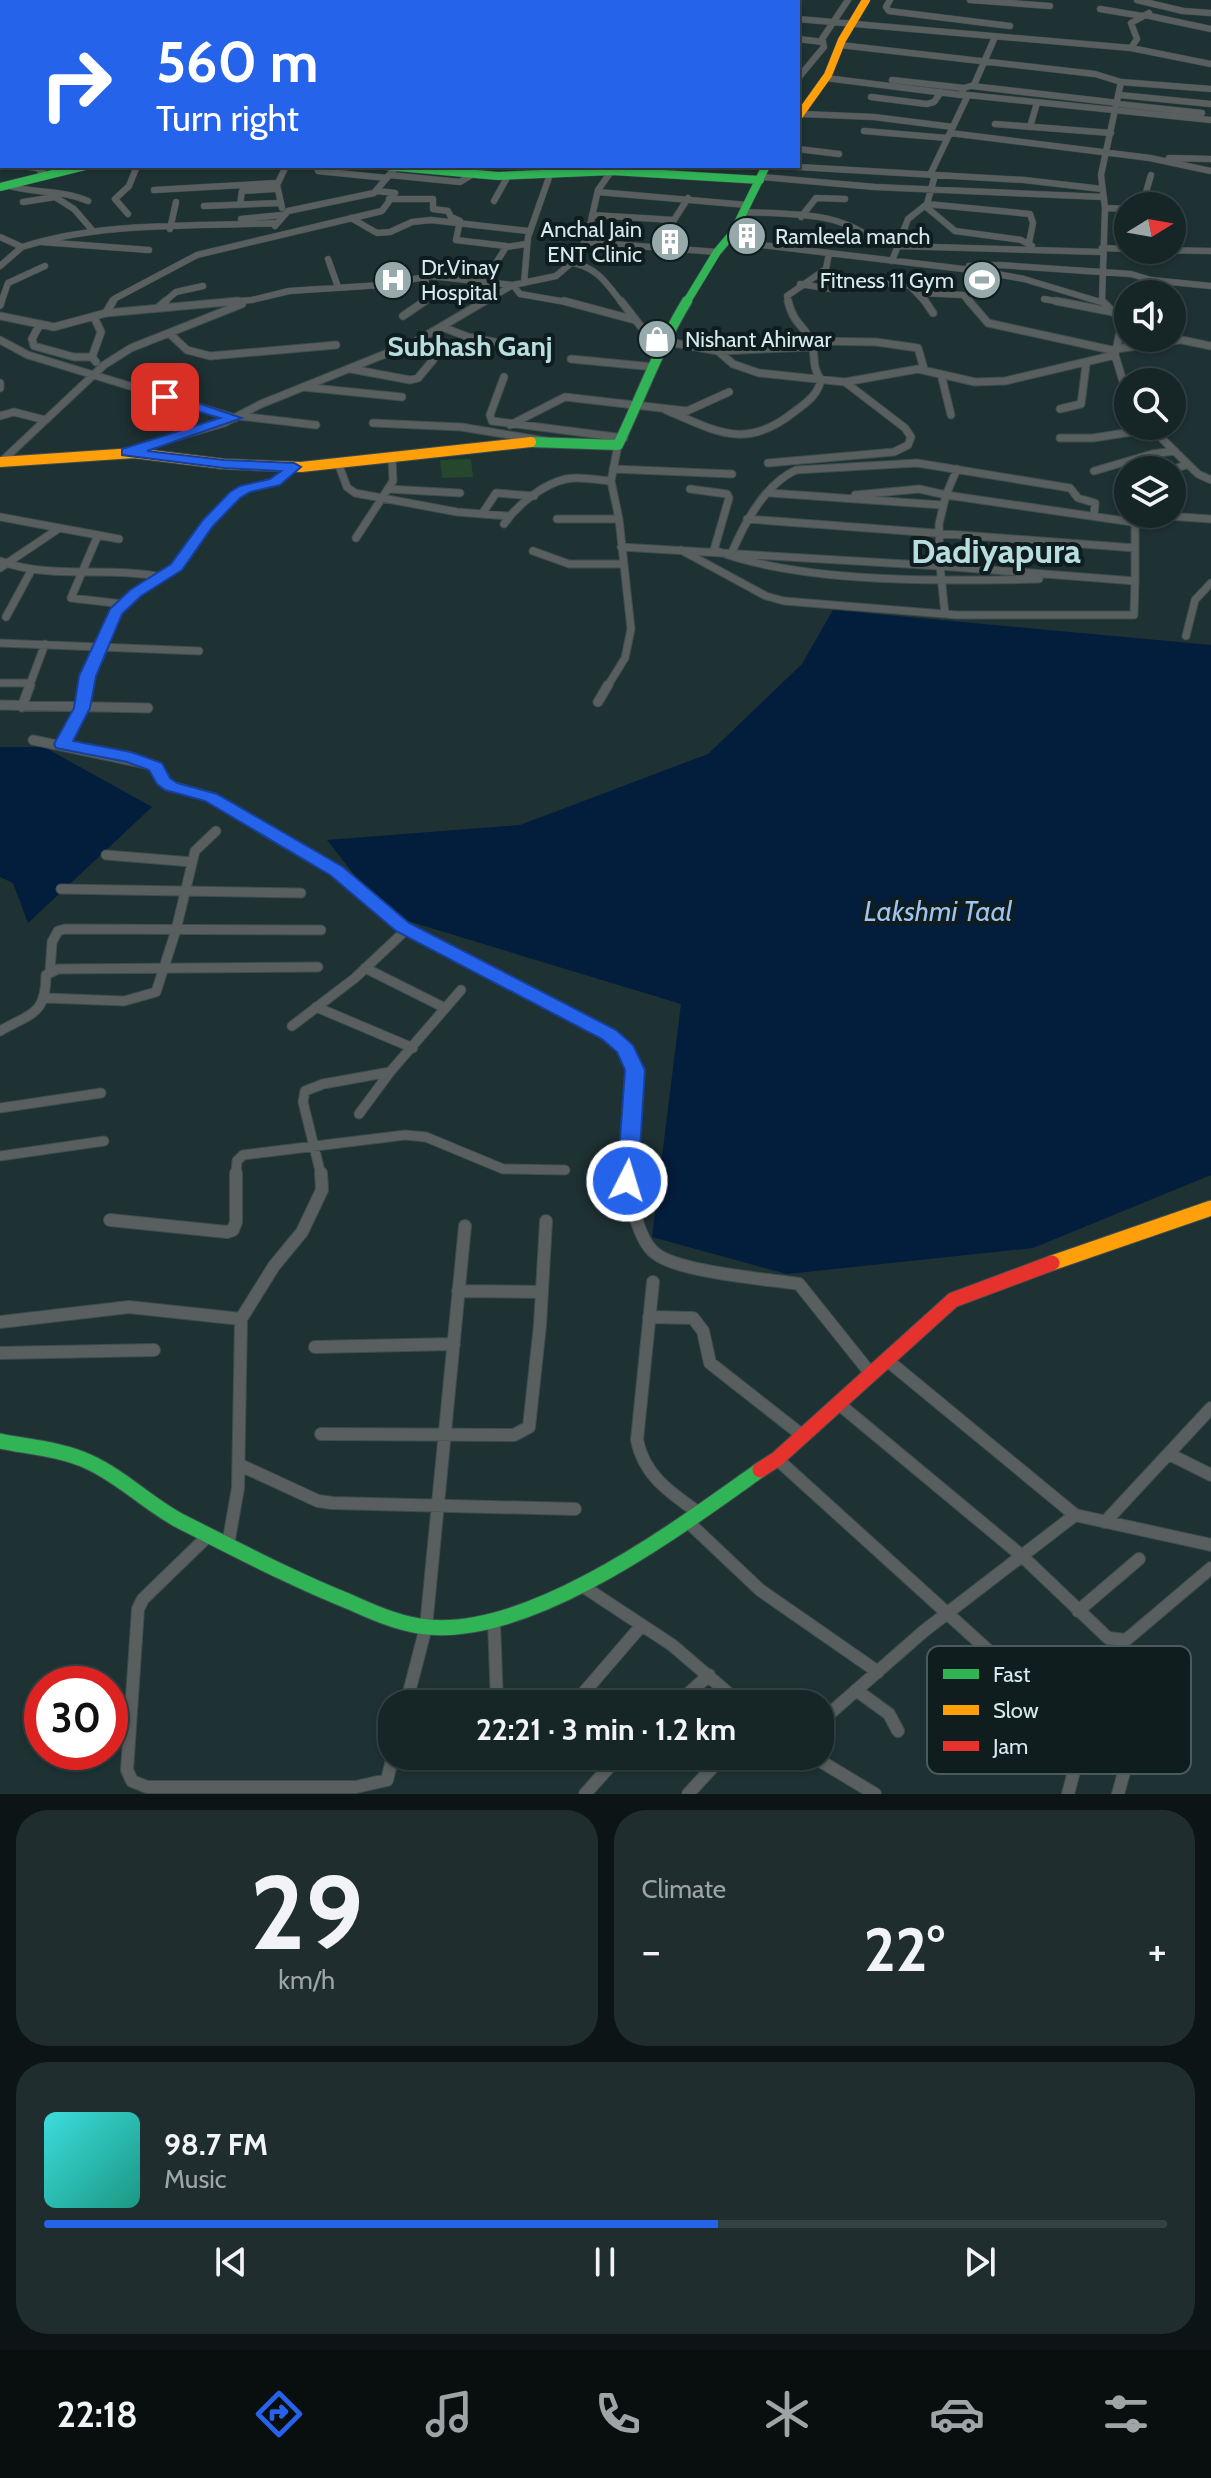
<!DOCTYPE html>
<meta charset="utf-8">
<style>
body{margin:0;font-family:Cabin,sans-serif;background:#1f2d2e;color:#f1f3f6;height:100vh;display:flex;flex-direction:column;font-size:30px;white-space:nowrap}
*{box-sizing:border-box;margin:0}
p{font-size:26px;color:#9ea5a7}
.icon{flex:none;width:44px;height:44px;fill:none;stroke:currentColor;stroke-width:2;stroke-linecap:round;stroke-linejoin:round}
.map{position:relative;height:1794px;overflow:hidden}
.details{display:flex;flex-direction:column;gap:16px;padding:16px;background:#0c1415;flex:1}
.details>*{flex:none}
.guide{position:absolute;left:0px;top:0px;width:800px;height:168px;box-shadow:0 2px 6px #0004,0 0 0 2px #354243;background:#2563eb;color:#fff;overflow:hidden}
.needle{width:52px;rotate:79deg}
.controls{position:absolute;left:1114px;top:192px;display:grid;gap:16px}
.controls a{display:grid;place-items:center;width:72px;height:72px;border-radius:50%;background:#162526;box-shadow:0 2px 6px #0004,0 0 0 2px #354243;font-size:40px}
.speed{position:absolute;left:24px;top:1666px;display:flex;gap:16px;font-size:40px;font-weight:700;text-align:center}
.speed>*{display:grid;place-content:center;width:104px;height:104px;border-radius:50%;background:#162526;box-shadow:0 2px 6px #0004,0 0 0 2px #354243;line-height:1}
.speed .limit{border:12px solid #d22;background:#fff;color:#111}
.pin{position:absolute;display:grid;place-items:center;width:68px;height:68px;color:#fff;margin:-34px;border-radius:16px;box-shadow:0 4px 12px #0006}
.me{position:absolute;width:88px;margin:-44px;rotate:5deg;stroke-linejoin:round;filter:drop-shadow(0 0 6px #0008)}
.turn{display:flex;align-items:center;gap:28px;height:168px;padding:0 24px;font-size:36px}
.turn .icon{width:104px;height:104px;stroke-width:2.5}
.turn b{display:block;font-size:56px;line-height:68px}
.big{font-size:60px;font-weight:700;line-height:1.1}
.details .widget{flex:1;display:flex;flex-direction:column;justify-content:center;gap:12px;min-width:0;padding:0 28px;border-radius:32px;background:#1f2d2e}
.details .dial{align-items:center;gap:0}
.dial b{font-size:104px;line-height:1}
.song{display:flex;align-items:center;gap:24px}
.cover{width:96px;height:96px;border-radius:12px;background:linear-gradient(135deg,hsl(180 70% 55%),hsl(170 70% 35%))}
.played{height:8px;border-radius:4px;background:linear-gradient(90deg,#2563eb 60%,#354243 60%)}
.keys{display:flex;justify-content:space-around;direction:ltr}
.heat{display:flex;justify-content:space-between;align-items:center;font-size:44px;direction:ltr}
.details .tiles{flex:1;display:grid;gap:16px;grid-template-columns:1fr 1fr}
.widget:last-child{grid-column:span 2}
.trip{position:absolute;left:378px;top:1690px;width:456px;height:80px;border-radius:32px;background:#162526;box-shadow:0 2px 6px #0004,0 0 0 2px #354243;font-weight:700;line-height:80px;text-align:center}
.menu{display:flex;height:128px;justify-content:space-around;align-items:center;background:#090f0f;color:#9ea5a7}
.menu .icon{width:56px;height:56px}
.menu .on{color:#2563eb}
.menu b{font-size:36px;color:#f1f3f6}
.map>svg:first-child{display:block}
.green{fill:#25472d}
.water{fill:#031d3d}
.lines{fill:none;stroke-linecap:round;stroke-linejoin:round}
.street-far3-casing{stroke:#3d4d4f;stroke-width:7}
.street-far2-casing{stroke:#3d4d4f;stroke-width:9}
.street-far1-casing{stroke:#3d4d4f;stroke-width:11}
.street-casing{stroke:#3d4d4f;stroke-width:14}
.fast-far2-casing{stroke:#3d4d4f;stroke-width:9}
.fast-far1-casing{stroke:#3d4d4f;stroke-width:12}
.fast-casing{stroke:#3d4d4f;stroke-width:17}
.slow-far2-casing{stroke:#3d4d4f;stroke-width:9}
.slow-far1-casing{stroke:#3d4d4f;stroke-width:12}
.slow-casing{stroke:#3d4d4f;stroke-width:17}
.jam-casing{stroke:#3d4d4f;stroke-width:17}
.street-far3{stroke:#595f5e;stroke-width:6}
.street-far2{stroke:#595f5e;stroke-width:7}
.street-far1{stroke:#595f5e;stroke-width:9}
.street{stroke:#595f5e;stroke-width:12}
.fast-far2{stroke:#30b455;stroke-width:8}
.fast-far1{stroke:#30b455;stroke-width:10}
.fast{stroke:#30b455;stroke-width:15}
.slow-far2{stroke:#ff9f0a;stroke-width:8}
.slow-far1{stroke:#ff9f0a;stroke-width:10}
.slow{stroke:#ff9f0a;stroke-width:15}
.jam{stroke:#e5322d;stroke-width:15}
.route{fill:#2563eb;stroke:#184099;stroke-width:2}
.labels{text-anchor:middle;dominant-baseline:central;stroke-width:8;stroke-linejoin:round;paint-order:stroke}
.far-poi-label{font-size:22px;fill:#d7eaeb;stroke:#0f1d1e;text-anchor:start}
.far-district-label{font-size:28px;font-weight:bold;fill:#b7dddf;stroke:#0f1d1e}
.water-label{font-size:28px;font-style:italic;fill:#a0c4f1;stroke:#0f1d1e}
.district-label{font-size:34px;font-weight:bold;fill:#b7dddf;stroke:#0f1d1e}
.key{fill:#0f1d1e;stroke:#4b5a5c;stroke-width:2}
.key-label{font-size:22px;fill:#d7eaeb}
</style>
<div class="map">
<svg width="1211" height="1794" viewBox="0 0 1211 1794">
<rect width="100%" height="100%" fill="#1e3133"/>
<path class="green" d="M471 459 473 477 442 478 440 460Z"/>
<path class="water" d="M833 610 1211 645V1175L1033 1248 787 1274 652 1237 681 1004 385 914 327 840 520 825 708 754 802 664Z
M0 747H44L152 807 28 923 13 883 0 877Z"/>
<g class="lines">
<defs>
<path id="street-far3" d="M155 0 159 2
M649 0 670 2
M890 0 886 7 889 11 1010 26
M970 0 1050 6
M1137 0 1183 11 1211 13
M1100 9 1142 16
M1145 15 1211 29
M798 19 1131 48 1211 64
M798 39 823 42
M840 45 1095 74 1121 82 1101 175 1105 208 1102 301
M1131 48 1137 39 1131 23 1149 13
M799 77 824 47 822 39 848 0
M826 78 961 95
M892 80 964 88
M1121 82 1211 89
M972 86 1118 103
M968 95 1211 120
M1120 95 1211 104
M871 97 927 104 934 102 941 92
M1118 104 1202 113
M802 114 874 117 953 127
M995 124 1111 133
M1030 127 1037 103
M864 131 947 138
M950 133 1150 158 1211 171
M798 149 839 154
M1169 158 1211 159
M23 166 37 168 46 175
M317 166 318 171 387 178
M781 166 1024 180 1102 189
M390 175 460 182 473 174
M930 175 968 95H961L964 88 974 85 995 37
M761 177 875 187 1103 197
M6 185C33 194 61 189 88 201
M154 190 277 183
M598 192 747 205
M389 199H433V209L448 211 451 217 460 221 456 240 506 246
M494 201 508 176
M23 202 55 197 74 209 93 231
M927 204 1030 214 1033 223 1029 243
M240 205 242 191 274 189
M204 206 280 203
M925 206 955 231 1021 240 1032 246
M1142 206 1151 175
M282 208 277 185 286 166
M1105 208 1128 209
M744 212C784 214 837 211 870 238
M128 214 115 199 129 186 137 166
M592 215 674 220 688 198
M801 217 816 198 845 199
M351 218 377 233 390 232 412 222 431 220 528 231
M241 219 282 215
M275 226 288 211 374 193 396 167
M170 229 176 202
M829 234 900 241
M0 237 22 247 0 266
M728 241 980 271 1024 279 1104 303
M41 242 149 250
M584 242 717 252
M897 246 1102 252
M22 247C102 221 193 227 277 223
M1102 248 1128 249
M1155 250 1211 251
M328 259 338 287
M892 261 908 219 927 204 935 175
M496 263 506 247 526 244
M573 263C598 268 607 284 622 303
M969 266 999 265 1131 274 1151 280 1211 286
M524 283 528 237 553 166
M800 284 831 289C852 276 886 284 910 286L926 303
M919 293 963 295 970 303
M1044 299 1067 303
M1 303 8 283 45 266
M112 303 114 299 197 255 382 211 395 193 377 191
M163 303 176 292 203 286
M215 303 252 300 289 291 382 285 430 276 513 285 520 294 572 303
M422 303 428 299 425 278
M482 303 513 285 556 276 577 258 588 234 598 190 615 166
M789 303 787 296 826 269 829 253"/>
<path id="street-far2" d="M564 301 635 320
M621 301 642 328 667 335
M925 301 933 313
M969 301 988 323 1116 351
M1056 301 1113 312
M1102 301 1128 327
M0 305 1 301
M158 308 166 301
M106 313 113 301
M0 316 54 327 106 313 238 301
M403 316 425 301
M94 317 101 332 92 357 96 362
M1122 323 1115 355 1128 398
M40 324 32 339 34 346 74 357H92
M442 327 468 337 520 347
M170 334 187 350 210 356 336 345
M1177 339 1211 346
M0 340 28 355 235 418
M663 341 718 351 811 347
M811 341 876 342 918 348 924 369
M1116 349 1179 340
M718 351 733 364 759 373 845 382 918 369 975 382 1005 381 1115 355
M571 359 654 367
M351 369 410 380 418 378 433 360
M941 374 951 415
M504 377 490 415 492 421 624 438
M0 383V388
M303 387 402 397
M1060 409 1081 404 1086 365
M666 410C716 431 745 451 794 412 807 402 817 396 821 380 810 364 817 356 811 342 805 325 794 326 788 301
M0 416 14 412 45 420
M239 416 316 425
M373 423 461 427 546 441
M510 425 565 397 687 411 729 392
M1149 426 1198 474 1211 480
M1060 438H1093L1151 429
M130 451 224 423 261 404 415 342 485 301
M2 461 104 365 131 348 242 304
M338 463 347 487 355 493 457 512 508 516
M768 463 894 452 908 445 911 437 905 428 845 382
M613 469 732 474
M1172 470 1188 464
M1094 471 1152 454 1175 451
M388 489 460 493
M690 489 727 494 729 498 714 550C802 584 944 581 1039 579
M770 493 942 505
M855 495 919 489 946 495 957 469
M946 495 1132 522 1135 526V581L940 566 939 524Z
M482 514 496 493 534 496
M1152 515 1211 519
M0 517 119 539
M557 519H619
M747 519 1135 548
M504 524C517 505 543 484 566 479 580 476 597 480 611 481
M98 535 71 598 123 604
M356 538 393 481 392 457
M621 547 940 566
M681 550 766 596 784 601 957 615H1134L1135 581
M533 551 569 564H624
M732 552C745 522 765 484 796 470L917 463 1070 488 1078 498 1095 503 1094 516
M0 561C52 580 107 566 161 577
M940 566 945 614
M0 568 58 529
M6 617 32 569
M1186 636 1195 600 1211 583
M0 643 199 651
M0 683H30
M29 687 45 644
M86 687 115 612 136 593 176 567 208 523 235 495 245 489 275 482 294 467
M607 687 625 658 631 629 619 519 611 481 618 445"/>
<path id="street-far1" d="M598 702 608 685
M0 705 148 708
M22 707 30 685
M33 740 156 766 163 781 171 786 211 797 336 871 402 927 609 1034 626 1049 635 1070 629 1175
M62 744 82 708 86 685
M106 855 192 862
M61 889 301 893
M365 968 445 1008
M50 971 52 942 58 931 65 929 321 930
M46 998 124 1001 156 992 176 930 195 851 216 831
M316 1007 413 1048
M292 1026 355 978 407 929
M0 1031C31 1013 46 1015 46 975L58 969 318 967
M0 1108 101 1093
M359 1114 390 1072
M0 1156 104 1141
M236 1175 237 1161 243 1155 405 1135 426 1137 503 1169 565 1170
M321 1175 303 1102 305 1091 323 1084 390 1072 461 990"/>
<path id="street" d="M629 1173C628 1194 638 1240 655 1253 677 1272 767 1279 799 1284L871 1374
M110 1220 227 1232 233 1230 236 1222V1173
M653 1282 637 1440C644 1476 671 1493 699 1513
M458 1291 542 1292
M649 1317 693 1318 703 1331 710 1363 803 1436
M0 1322 129 1307 241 1319
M315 1347 454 1344
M0 1353 154 1350
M887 1360 1075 1515 1211 1545
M839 1404 1022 1556 1108 1638 1126 1640 1211 1568
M321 1434 514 1435 529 1427 540 1325 546 1221
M1169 1454 1211 1475
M777 1459 1076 1730 1080 1749 1068 1794
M240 1465 318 1501 332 1503 575 1509
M687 1521 760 1590 878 1672
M1105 1522 1211 1408
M209 1535 143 1599 138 1609 127 1770 132 1781 147 1787H356L387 1780 393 1756
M228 1545 238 1488 241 1319 274 1266 302 1232 322 1190 321 1173
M581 1585 672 1645 741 1704
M1078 1611 1139 1559
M494 1621 497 1704
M856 1690 889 1714 898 1731
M406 1704 426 1627 465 1226
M574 1704 642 1625
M677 1704 709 1675
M820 1722 924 1631 1075 1515
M812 1756 875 1794
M585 1794 619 1756
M688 1794 723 1756
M1118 1794 1138 1722"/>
<path id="fast-far2" d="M386 166 498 176 612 171 760 180
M0 187 85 166
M686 303 717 252 733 233 766 166"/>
<path id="fast-far1" d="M531 442 618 445C641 397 659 347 687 301"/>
<path id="fast" d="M0 1441C29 1447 61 1449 89 1462 122 1477 148 1504 180 1521 236 1549 292 1579 350 1602 372 1612 395 1622 419 1626 525 1643 677 1529 760 1470"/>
<path id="slow-far2" d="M798 117 828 75 842 40 866 0"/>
<path id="slow-far1" d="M0 462 134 453 224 464 301 467 531 442"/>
<path id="slow" d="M1052 1263 1211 1208"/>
<path id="jam" d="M760 1470 777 1459 953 1300 1052 1263"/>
</defs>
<use href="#street-far3" class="street-far3-casing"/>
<use href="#street-far2" class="street-far2-casing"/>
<use href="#street-far1" class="street-far1-casing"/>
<use href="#street" class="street-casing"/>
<use href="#fast-far2" class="fast-far2-casing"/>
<use href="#fast-far1" class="fast-far1-casing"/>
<use href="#fast" class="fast-casing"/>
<use href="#slow-far2" class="slow-far2-casing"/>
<use href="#slow-far1" class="slow-far1-casing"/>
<use href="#slow" class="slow-casing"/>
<use href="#jam" class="jam-casing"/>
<use href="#street-far3" class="street-far3"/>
<use href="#street-far2" class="street-far2"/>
<use href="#street-far1" class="street-far1"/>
<use href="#street" class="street"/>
<use href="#fast-far2" class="fast-far2"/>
<use href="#fast-far1" class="fast-far1"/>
<use href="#fast" class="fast"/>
<use href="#slow-far2" class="slow-far2"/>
<use href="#slow-far1" class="slow-far1"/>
<use href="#slow" class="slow"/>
<use href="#jam" class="jam"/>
</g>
<path class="route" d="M165 392 242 418 147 451 224 460 294 463 301 467 280 485 250 492 240 498 213 526 182 570 141 596 122 614 96 676 90 708 73 741 131 752 162 763 170 778 177 783 217 794 343 867 409 923 616 1030 633 1045 645 1070 638 1181 635 1186H620L617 1181 625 1070 617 1052 602 1039 396 931 330 875 205 801 165 790 157 784 149 770 127 762 56 748 54 744 74 708 79 676 110 609 130 590 171 564 203 520 230 492 240 486 270 479 281 471 224 468 122 455V449L220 418 160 400V394Z"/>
<defs>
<symbol id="building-disc" viewBox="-11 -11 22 22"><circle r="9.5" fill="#96a9ab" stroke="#0f1d1e"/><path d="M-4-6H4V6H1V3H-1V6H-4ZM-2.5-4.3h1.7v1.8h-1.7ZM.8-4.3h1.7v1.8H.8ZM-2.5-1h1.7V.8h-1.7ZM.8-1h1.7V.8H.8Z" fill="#fff"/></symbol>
<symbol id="hospital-disc" viewBox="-11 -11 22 22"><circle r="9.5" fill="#96a9ab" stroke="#0f1d1e"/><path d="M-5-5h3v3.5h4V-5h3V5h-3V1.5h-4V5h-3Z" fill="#fff"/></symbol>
<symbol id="stadium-disc" viewBox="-11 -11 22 22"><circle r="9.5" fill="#96a9ab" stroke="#0f1d1e"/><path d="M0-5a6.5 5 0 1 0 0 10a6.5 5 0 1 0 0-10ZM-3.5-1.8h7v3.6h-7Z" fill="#fff"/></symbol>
<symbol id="shop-disc" viewBox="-11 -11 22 22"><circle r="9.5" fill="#96a9ab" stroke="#0f1d1e"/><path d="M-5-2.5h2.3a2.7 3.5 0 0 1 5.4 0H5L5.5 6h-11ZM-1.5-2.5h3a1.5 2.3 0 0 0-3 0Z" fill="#fff"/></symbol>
</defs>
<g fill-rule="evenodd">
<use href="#building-disc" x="725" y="214" width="44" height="44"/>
<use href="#building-disc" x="648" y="220" width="44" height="44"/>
<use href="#hospital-disc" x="371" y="258" width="44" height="44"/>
<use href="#stadium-disc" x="960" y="258" width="44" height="44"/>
<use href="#shop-disc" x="635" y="317" width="44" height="44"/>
</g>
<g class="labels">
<g class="far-poi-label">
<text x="642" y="229" text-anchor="end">Anchal Jain<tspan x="642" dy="25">ENT Clinic</tspan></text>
<text x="775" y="236">Ramleela manch</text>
<text x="421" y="267">Dr.Vinay<tspan x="421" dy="25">Hospital</tspan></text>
<text x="954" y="280" text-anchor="end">Fitness 11 Gym</text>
<text x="685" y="339">Nishant Ahirwar</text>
</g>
<g class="far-district-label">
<text x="470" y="346">Subhash Ganj</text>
</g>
<g class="water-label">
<text x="938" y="911">Lakshmi Taal</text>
</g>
<g class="district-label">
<text x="996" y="551">Dadiyapura</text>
</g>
</g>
<rect x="927" y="1646" width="264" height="128" rx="12" class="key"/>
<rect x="943" y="1669" width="36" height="10" fill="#30b455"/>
<rect x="943" y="1705" width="36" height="10" fill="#ff9f0a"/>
<rect x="943" y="1741" width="36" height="10" fill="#e5322d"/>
<g class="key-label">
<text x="993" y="1682">Fast</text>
<text x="993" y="1718">Slow</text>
<text x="993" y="1754">Jam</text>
</g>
</svg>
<div class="controls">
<a><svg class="needle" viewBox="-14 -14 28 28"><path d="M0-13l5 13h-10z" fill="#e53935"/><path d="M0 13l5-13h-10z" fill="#9ea5a7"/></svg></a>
<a><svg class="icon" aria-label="sound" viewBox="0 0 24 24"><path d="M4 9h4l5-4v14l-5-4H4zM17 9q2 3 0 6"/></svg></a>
<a><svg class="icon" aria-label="search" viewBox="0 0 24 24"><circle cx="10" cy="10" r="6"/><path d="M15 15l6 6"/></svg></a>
<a><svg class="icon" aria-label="layers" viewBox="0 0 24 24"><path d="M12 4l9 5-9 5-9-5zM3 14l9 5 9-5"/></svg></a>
</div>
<div class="speed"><div class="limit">30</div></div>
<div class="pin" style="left:165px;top:397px;background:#d93025"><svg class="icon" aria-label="arrive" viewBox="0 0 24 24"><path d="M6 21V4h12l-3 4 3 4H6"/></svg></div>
<svg class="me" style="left:627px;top:1181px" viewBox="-20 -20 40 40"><circle r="17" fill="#2563eb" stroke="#fff" stroke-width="3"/><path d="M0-11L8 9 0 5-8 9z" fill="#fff"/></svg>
<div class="trip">22:21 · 3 min · 1.2 km</div>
<div class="guide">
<div class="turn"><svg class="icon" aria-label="right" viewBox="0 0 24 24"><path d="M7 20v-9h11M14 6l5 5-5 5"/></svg><div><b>560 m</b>Turn right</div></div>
</div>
</div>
<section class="details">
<div class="tiles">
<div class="widget dial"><b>29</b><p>km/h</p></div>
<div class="widget"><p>Climate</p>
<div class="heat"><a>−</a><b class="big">22°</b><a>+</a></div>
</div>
<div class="widget">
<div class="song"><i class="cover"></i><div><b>98.7 FM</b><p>Music</p></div></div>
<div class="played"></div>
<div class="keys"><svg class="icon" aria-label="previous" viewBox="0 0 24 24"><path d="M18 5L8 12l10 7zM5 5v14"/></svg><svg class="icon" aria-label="pause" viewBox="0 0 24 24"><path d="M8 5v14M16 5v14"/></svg><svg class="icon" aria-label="next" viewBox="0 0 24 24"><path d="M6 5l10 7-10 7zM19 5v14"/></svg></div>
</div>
</div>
</section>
<nav class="menu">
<b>22:18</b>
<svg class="icon on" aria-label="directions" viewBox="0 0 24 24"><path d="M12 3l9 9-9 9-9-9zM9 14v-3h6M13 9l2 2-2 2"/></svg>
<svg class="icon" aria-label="music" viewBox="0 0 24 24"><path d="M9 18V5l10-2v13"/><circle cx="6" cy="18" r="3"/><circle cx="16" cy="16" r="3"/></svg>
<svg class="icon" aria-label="phone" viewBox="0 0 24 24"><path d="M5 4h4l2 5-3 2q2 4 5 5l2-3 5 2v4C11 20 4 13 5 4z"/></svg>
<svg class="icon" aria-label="climate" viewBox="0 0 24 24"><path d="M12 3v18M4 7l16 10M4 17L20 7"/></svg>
<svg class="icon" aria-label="car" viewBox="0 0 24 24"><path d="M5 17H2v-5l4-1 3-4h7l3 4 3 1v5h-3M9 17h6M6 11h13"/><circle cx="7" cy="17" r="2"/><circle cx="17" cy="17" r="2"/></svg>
<svg class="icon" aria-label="filters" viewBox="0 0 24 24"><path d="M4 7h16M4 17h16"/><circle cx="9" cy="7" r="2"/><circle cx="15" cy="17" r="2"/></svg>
</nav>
